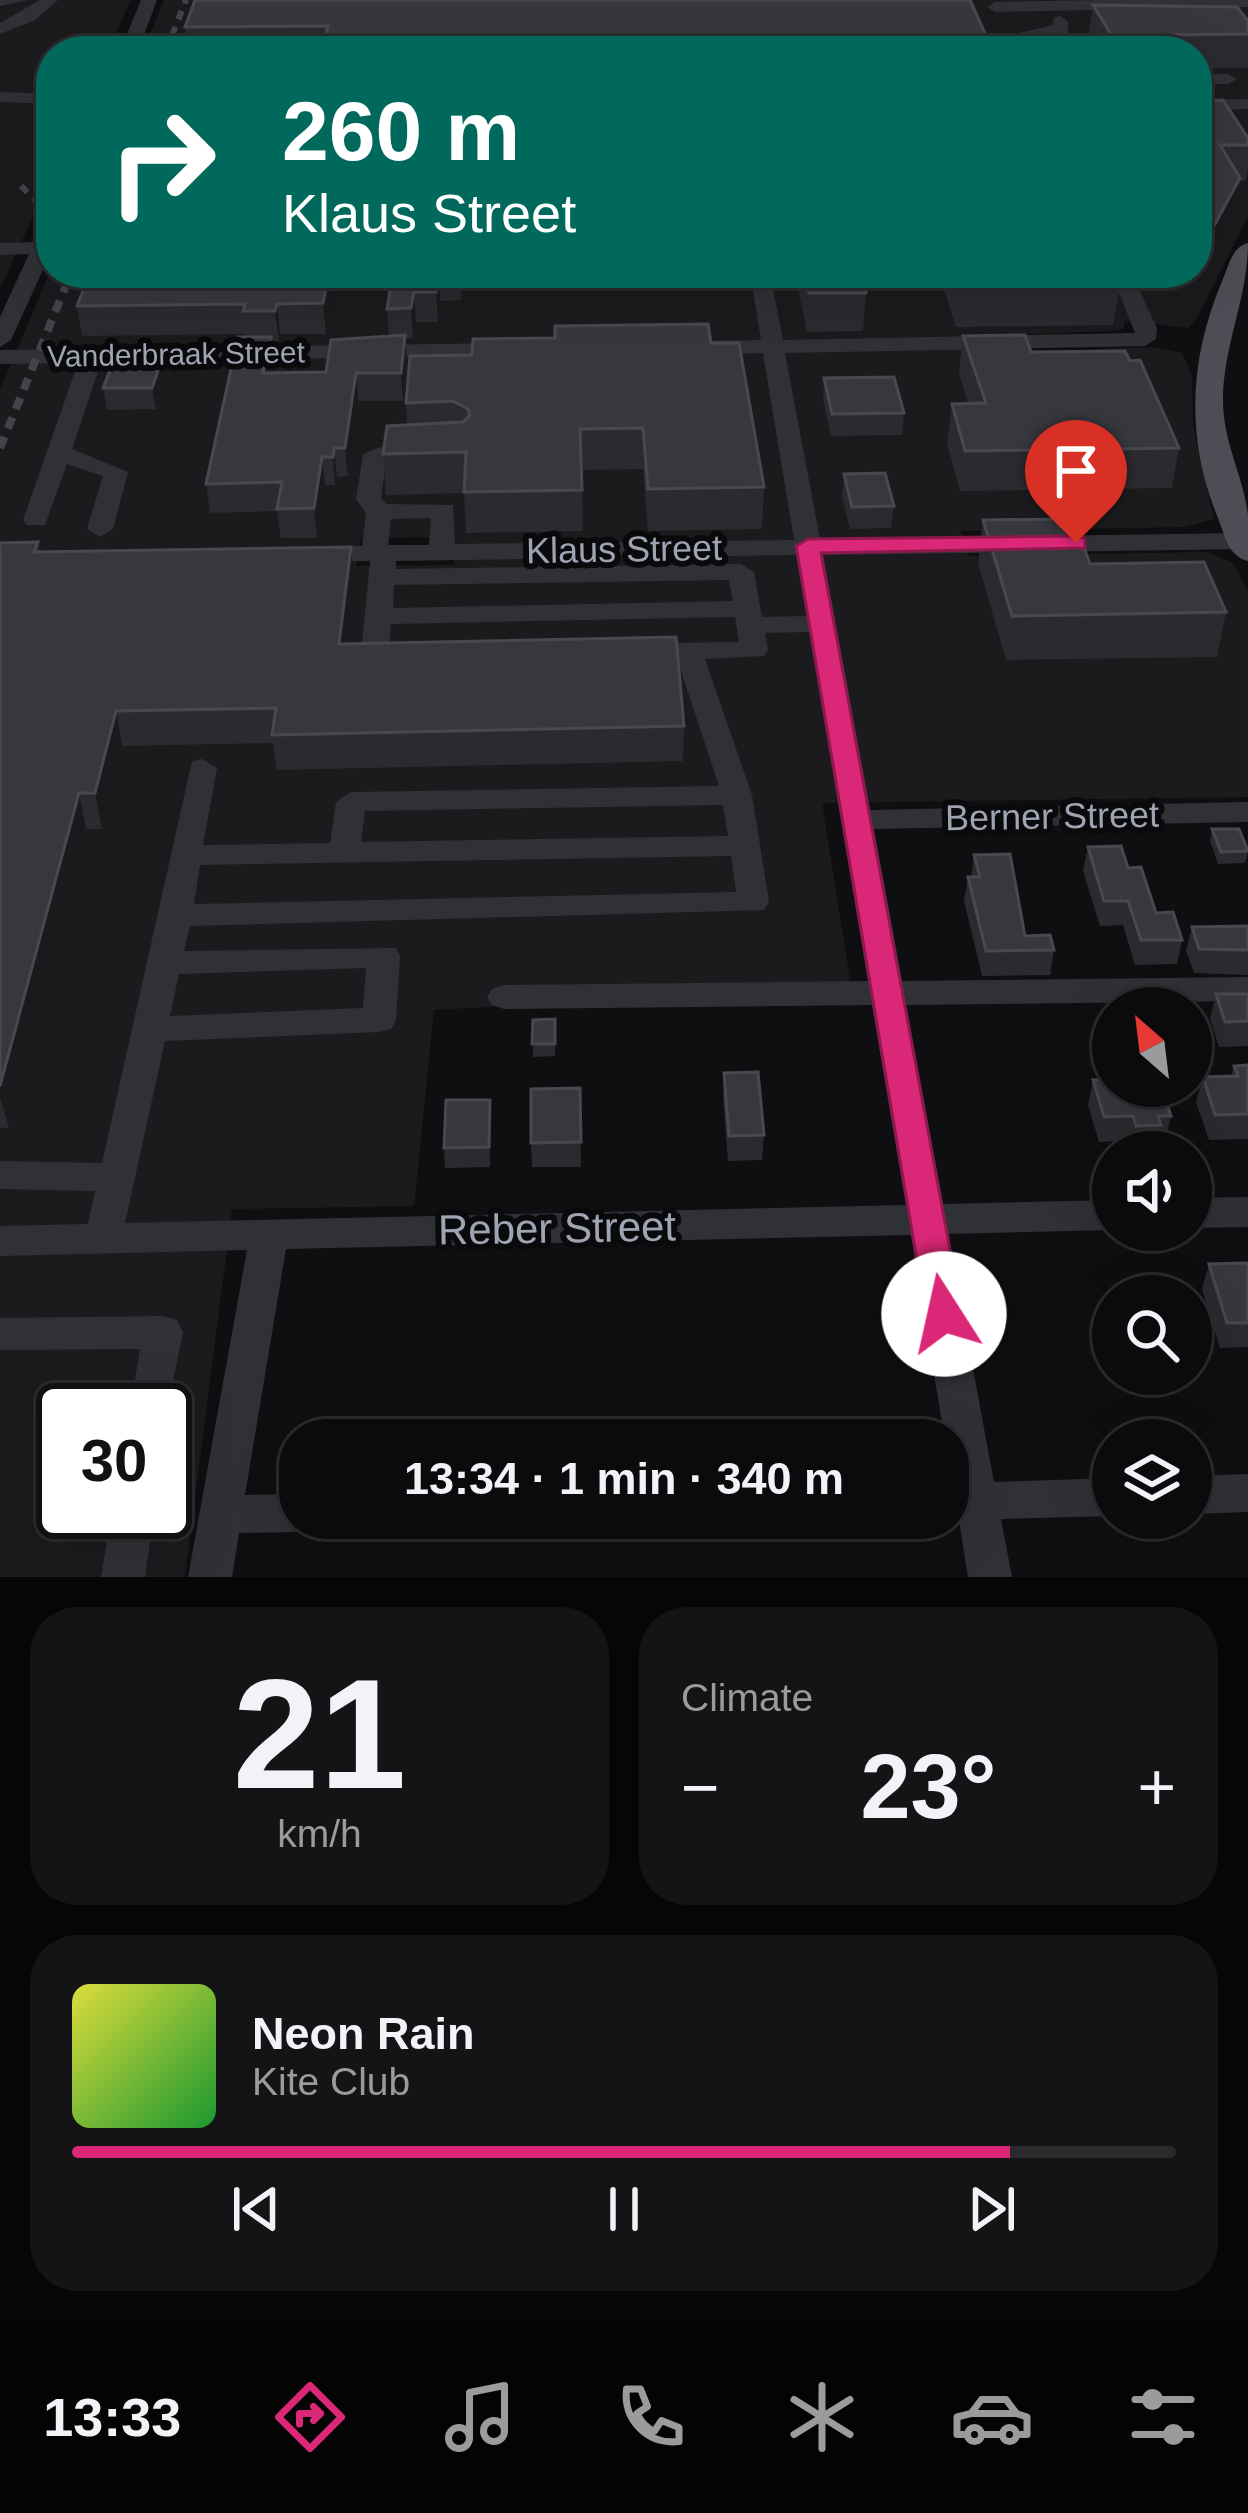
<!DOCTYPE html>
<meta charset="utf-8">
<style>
body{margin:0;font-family:Helvetica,sans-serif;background:#141416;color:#f1f3f6;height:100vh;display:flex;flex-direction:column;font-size:45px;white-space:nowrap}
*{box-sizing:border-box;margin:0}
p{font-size:39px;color:#9a9b9d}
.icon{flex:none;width:66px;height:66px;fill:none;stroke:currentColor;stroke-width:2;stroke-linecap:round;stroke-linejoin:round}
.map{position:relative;height:1577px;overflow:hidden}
.details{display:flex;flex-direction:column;gap:30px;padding:30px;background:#060607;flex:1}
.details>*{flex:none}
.hud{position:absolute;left:36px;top:36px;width:1176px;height:252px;border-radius:48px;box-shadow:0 12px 48px #0002,0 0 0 3px #2b2b2e;background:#00695c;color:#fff;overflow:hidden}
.needle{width:78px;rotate:332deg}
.fabs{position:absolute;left:1092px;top:987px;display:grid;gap:24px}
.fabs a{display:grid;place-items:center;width:120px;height:120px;border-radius:50%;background:#0b0b0d;box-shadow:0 12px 48px #0002,0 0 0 3px #2b2b2e;font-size:60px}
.speed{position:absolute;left:36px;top:1383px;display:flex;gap:24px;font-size:60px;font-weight:700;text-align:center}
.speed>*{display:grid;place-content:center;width:156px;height:156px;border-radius:50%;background:#0b0b0d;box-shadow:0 12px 48px #0002,0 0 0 3px #2b2b2e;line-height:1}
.speed .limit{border:6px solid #111;border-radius:18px;background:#fff;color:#111}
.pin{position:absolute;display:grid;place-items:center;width:102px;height:102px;color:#fff;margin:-123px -51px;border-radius:50% 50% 50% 0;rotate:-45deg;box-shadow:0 0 12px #0007}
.pin .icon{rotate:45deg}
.me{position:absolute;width:132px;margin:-66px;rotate:350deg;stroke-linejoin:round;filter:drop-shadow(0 0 9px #0008)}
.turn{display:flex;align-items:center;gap:42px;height:252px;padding:0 48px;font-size:54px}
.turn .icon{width:156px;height:156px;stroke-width:2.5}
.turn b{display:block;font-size:84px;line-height:102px}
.big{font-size:90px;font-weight:800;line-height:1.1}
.details .tile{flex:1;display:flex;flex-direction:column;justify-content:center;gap:18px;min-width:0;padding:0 42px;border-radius:48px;background:#141416}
.details .dial{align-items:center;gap:0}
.dial b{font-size:156px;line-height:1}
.song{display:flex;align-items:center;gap:36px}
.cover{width:144px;height:144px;border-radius:18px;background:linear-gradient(135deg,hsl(60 70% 55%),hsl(130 70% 35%))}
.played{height:12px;border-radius:6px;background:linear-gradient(90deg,#db2777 85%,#2b2b2e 85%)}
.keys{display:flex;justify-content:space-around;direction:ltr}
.heat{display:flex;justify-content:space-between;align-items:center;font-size:66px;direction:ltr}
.details .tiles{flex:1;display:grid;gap:30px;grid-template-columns:1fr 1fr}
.tile:last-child{grid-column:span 2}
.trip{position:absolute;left:279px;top:1419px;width:690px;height:120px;border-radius:48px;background:#0b0b0d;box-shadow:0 12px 48px #0002,0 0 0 3px #2b2b2e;font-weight:800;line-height:120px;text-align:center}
.menu{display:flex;height:192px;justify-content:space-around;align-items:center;background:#040405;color:#9a9b9d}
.menu .icon{width:84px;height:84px}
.menu .selected{color:#db2777}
.menu b{font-size:54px;color:#f1f3f6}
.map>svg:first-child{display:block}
.built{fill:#1b1b1e;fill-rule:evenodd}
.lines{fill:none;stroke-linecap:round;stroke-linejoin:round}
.minor{fill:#303136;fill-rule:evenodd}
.major{fill:#4c4d55;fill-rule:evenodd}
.rail-far1{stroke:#43444b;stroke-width:6;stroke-dasharray:9 8;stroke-linecap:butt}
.rail{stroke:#43444b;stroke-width:8;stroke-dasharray:12 9;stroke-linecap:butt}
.wall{fill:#2b2b2f}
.shaded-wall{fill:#1a1a1d}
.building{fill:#37383d;stroke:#484950;stroke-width:3}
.route{fill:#db2777;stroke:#8e194d;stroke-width:3}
.labels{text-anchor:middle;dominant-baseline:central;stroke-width:12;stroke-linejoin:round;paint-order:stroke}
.far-street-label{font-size:30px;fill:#9fa4b3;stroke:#0a0a0c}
.street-label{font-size:36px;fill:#9fa4b3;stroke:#0a0a0c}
.near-street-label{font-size:42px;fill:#9fa4b3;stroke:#0a0a0c}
</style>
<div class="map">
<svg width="1248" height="1577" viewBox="0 0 1248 1577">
<rect width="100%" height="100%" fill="#0f0f11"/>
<path class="built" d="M0 0H131L108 51H51V177L0 289Z
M164 0H1248V216L1198 316 1189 328 1124 321V328L1116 331 1007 335 1014 353 1153 347 1182 353 1192 375 1193 425 1214 519 1184 527 961 531 969 556 1206 552 1232 562 1248 591V797L822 803 851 986 434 1010 414 1206 232 1209 185 1577H0V390L51 269V273H1197V51H143ZM455 537 454 565 356 566 361 538ZM63 1410H165V1512H63Z"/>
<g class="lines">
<path class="minor" d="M0 0H29L0 6Z
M40 0H58L35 20 0 34V23Z
M141 0H157L138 51H120Z
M1103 0H1248V7L995 12 987 7 995 2Z
M1060 16 1068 21V33L1010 42 1002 37 1053 25 1054 18Z
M1197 74H1228L1237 79 1228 84H1197Z
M0 92 51 94V104L0 102Z
M1248 99V109L1197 110V100Z
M51 224V252L11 340 0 347V317L29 254 0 255V243L35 242 44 226Z
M750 273H770L783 340 1135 333 1111 273H1131L1157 328 1156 339 1145 346 785 353 820 539 1248 533V549L823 555 870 810 1248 802V822L874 829 902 981 1248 977V1001L906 1005 943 1204 1113 1200V1230L948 1234 994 1482 1113 1478V1516L1001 1519 1012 1577H968L959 1521 940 1518H948V1483H952L911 1235 286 1249 245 1495 300 1494V1518H319L315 1527 300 1532 239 1533 232 1577H188L247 1250 0 1256V1226L88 1224 95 1191 0 1189V1161L102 1163 192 761 202 759 217 768 203 845 330 843 336 802 351 792 719 786 677 659 659 657 655 651 669 643 739 642 735 617 391 624 389 646 415 648 419 654C407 667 373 667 361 654L370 561 312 562 299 554 312 546H362L366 513 356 499 363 455C378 443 418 441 433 453L430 458 386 462 381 498 386 504 453 505 455 544 794 540 763 353 702 355 691 348 702 341 761 340ZM431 518 429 545H388L391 519ZM797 555 807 616 762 617 754 572 741 564 396 569V561ZM729 580 733 601 393 608 394 585ZM810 632 868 981 504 985 492 989 487 997 492 1005 504 1009 872 1005 906 1205 125 1223 165 1041 379 1032 391 1029 396 1020 400 956 396 948 184 951 190 926 764 910 769 902 752 795 705 659 764 656 768 650 765 633ZM723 805 728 836 361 842 365 811ZM731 856 736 892 194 904 200 865ZM366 968 363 1008 170 1016 179 974Z
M510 343 518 345V355L101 362 72 449 128 472 113 529 100 537 87 529 103 476 67 464 45 525H27L23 520 78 363 0 364V350Z
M1248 1197V1227L1191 1228V1198Z
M163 1316 177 1320 183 1332 165 1421V1410H130L140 1349 0 1350V1318Z
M1248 1474V1512L1191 1514V1476Z
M112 1512H154L145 1577H101Z"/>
<path class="major" d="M1248 243C1248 296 1224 344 1223 397 1222 441 1243 474 1248 515 1248 529 1248 546 1248 561 1228 556 1225 536 1218 518 1185 438 1189 358 1223 279 1229 265 1232 247 1248 243Z"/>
<path class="rail-far1" d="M166 51 186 0
M21 186 51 215"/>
<path class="rail" d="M0 448 71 273"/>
</g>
<path class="wall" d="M195 0 993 51H188L185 27Z
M1093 5 1248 21V68H1197V51H1096L1088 38Z
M1197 101 1248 138V169L1246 181H1240L1233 215 1200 277 1162 275 1161 273H1197Z
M338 273 326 334H280L279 341H272L274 364 272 373 326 372 389 336 387 309 393 273H463L461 300 440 301 438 322H416L413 338 405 339 407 362 403 401H358L348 476 337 477 335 485H325L317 538H281L277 511 210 513 206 484 246 334 82 336 77 306Z
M795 273H862L866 293 863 331 807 332Z
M939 273H1113L1120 286 1113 325 956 327Z
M963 336 1031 352 1179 448 1172 488 960 491 947 443 952 404 968 403 959 374Z
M711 343 764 487 762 529 648 531 643 469 582 470 583 531 466 533 464 493 386 495 383 454 407 425 406 403 472 355Z
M160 365 163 386 156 409 107 410 103 388Z
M824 378 904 413 902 435 831 436 823 399Z
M844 474 894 506 891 528 850 529 842 496Z
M983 520 1090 564 1226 612 1217 657 1006 660 978 563Z
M38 542 40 552 354 580 346 644 684 726 683 761 277 770 273 743 122 746 102 829H86L9 1128H0V543Z
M1212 829 1248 851 1245 863 1218 864 1210 841Z
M1088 847 1128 868 1156 913 1182 940 1177 964 1135 965 1123 925 1100 926 1083 871Z
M974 855 1025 936 1054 950 1050 975 982 976 964 901 968 877H971Z
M1248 926V975L1194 973 1186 951 1192 927Z
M1216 994H1248V1046L1219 1047 1210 1019Z
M555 1019V1056L533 1057V1020Z
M1248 1065V1139L1209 1140 1196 1102 1203 1077 1231 1076 1234 1066Z
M724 1073 764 1135 762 1160 728 1161 723 1098Z
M1093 1080 1171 1116 1165 1141H1157L1155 1150 1130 1151 1128 1141 1099 1142 1088 1105Z
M580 1088 581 1167H532L531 1143Z
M491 1120 490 1167 445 1168 444 1148Z
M1248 1263V1347L1220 1348 1202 1289 1209 1264Z"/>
<path class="shaded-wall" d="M1240 178 1233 215 1200 277 1207 239Z
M329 273H338L326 334 323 303Z
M439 273 440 301 438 322 436 292Z
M460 273H463V275L461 300Z
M414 292 416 322 413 338 411 308Z
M277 304 280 334 279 341 275 311Z
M405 335 407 362 403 401 401 373Z
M271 337 274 364 267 401 263 373Z
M160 365 163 386 156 409 152 388Z
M356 373 358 401 348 476 345 448Z
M334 448 337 477 335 485 333 457Z
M322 457 325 485 317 538 314 508Z
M351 547 354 580 342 678 339 644Z
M116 711 122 746 102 829 95 793Z
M79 793 86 829 9 1128 0 1097V1086Z
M490 1100 491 1120 490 1167 489 1147Z"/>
<path class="building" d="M195 0H970L993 51H322L328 26 185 27Z
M1093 5 1237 7 1248 21V34L1160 35 1170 51H1121Z
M1223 100 1248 138V145H1220L1240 178 1207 239 1197 238V101Z
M90 273H329L323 303 277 304 275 311H243L245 304 77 306Z
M393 273H438L436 292H414L411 308 387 309Z
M805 273H862L866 293H809Z
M955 273H1113L1120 286 960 289Z
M708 324 711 343H739L764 487 648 489 643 428 580 429 582 490 464 492 466 452 383 454 387 426 463 422 470 415 468 409 453 401 406 403 410 356 472 355 473 339 555 338V326Z
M405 335 401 373H356L345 448H334L333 457H322L314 508 277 509 282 482 206 484 238 337H271L263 373 326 372 331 340Z
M1025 335 1031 352 1125 351 1130 361 1140 360 1179 448 965 451 952 404 986 403 963 336Z
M112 365H160L152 388H103Z
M894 377 904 413 832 414 824 378Z
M885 473 894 506 852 507 844 474Z
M1073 519 1090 564 1204 562 1226 612 1012 616 983 520Z
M38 542 34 552 351 547 339 644 676 637 684 726 272 735 276 708 116 711 95 793H79L0 1086V543Z
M1212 829H1239L1248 851 1221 852Z
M1121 846 1128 868 1141 867 1156 913 1173 912 1182 940H1141L1128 901H1104L1088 847Z
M1010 854 1025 936 1050 935 1054 950 986 951 968 877H980L974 855Z
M1248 926V950L1199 949 1192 927Z
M1216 994H1248V1021L1225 1022Z
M555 1019V1044H532L533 1020Z
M1248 1065V1114L1215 1115 1203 1077 1238 1076 1234 1066Z
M758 1072 764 1135 729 1136 724 1073Z
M1113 1079V1086H1161L1171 1116H1158L1161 1125 1136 1126 1133 1116 1104 1117 1093 1080Z
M580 1088 581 1142 531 1143V1089Z
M446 1100H490L489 1147 444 1148Z
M1248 1263V1323H1227L1209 1264Z"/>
<path class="route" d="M1076 536 1085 538V548L821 553 962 1314 956 1324 944 1328 931 1324 926 1314 796 546 808 539Z"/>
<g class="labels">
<g class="far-street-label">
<text transform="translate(176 354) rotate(-1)">Vanderbraak Street</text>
</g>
<g class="street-label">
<text transform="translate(624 549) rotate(-1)">Klaus Street</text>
<text transform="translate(1052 816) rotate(-1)">Berner Street</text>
</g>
<g class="near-street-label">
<text transform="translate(557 1228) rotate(-1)">Reber Street</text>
</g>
</g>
</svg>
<div class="fabs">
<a><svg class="needle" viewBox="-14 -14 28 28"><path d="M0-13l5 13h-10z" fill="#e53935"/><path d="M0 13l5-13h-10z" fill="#9a9b9d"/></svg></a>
<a><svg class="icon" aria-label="sound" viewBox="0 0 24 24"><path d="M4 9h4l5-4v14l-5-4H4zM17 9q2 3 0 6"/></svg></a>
<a><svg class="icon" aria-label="search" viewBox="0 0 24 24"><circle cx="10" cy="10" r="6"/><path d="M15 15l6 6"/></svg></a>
<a><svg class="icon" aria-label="layers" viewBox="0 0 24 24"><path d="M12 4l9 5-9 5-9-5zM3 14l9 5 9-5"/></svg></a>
</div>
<div class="speed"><div class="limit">30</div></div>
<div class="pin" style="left:1076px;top:543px;background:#d93025"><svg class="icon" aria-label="arrive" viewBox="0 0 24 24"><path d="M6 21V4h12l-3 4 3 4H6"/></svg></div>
<svg class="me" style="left:944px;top:1314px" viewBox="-20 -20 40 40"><circle r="19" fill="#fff"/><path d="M0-13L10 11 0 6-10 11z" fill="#db2777"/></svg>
<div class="trip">13:34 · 1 min · 340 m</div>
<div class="hud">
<div class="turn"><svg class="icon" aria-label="right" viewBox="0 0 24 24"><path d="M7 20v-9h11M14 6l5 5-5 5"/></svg><div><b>260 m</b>Klaus Street</div></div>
</div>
</div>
<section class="details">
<div class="tiles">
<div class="tile dial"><b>21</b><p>km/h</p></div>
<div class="tile"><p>Climate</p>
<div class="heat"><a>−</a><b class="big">23°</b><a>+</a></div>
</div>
<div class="tile">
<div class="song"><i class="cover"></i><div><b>Neon Rain</b><p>Kite Club</p></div></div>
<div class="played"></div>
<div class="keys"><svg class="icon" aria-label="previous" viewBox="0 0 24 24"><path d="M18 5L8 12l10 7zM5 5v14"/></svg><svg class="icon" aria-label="pause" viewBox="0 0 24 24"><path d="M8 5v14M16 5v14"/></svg><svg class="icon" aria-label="next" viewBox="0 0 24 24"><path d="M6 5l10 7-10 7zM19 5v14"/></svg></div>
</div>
</div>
</section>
<nav class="menu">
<b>13:33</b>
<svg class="icon selected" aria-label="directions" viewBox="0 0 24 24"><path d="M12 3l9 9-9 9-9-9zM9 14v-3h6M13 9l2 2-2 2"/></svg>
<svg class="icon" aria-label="music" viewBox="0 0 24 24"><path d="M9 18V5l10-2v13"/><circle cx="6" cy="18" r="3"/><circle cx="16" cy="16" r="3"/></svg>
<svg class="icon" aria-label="phone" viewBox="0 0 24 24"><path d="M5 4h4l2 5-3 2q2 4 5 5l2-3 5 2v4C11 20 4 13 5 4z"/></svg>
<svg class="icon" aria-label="climate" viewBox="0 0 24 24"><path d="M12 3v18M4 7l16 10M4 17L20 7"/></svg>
<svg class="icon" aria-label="car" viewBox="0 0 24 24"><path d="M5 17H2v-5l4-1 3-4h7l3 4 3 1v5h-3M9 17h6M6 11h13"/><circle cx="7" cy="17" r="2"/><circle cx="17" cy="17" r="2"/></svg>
<svg class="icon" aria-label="filters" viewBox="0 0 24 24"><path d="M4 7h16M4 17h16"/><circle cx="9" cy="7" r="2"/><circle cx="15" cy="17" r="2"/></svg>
</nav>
